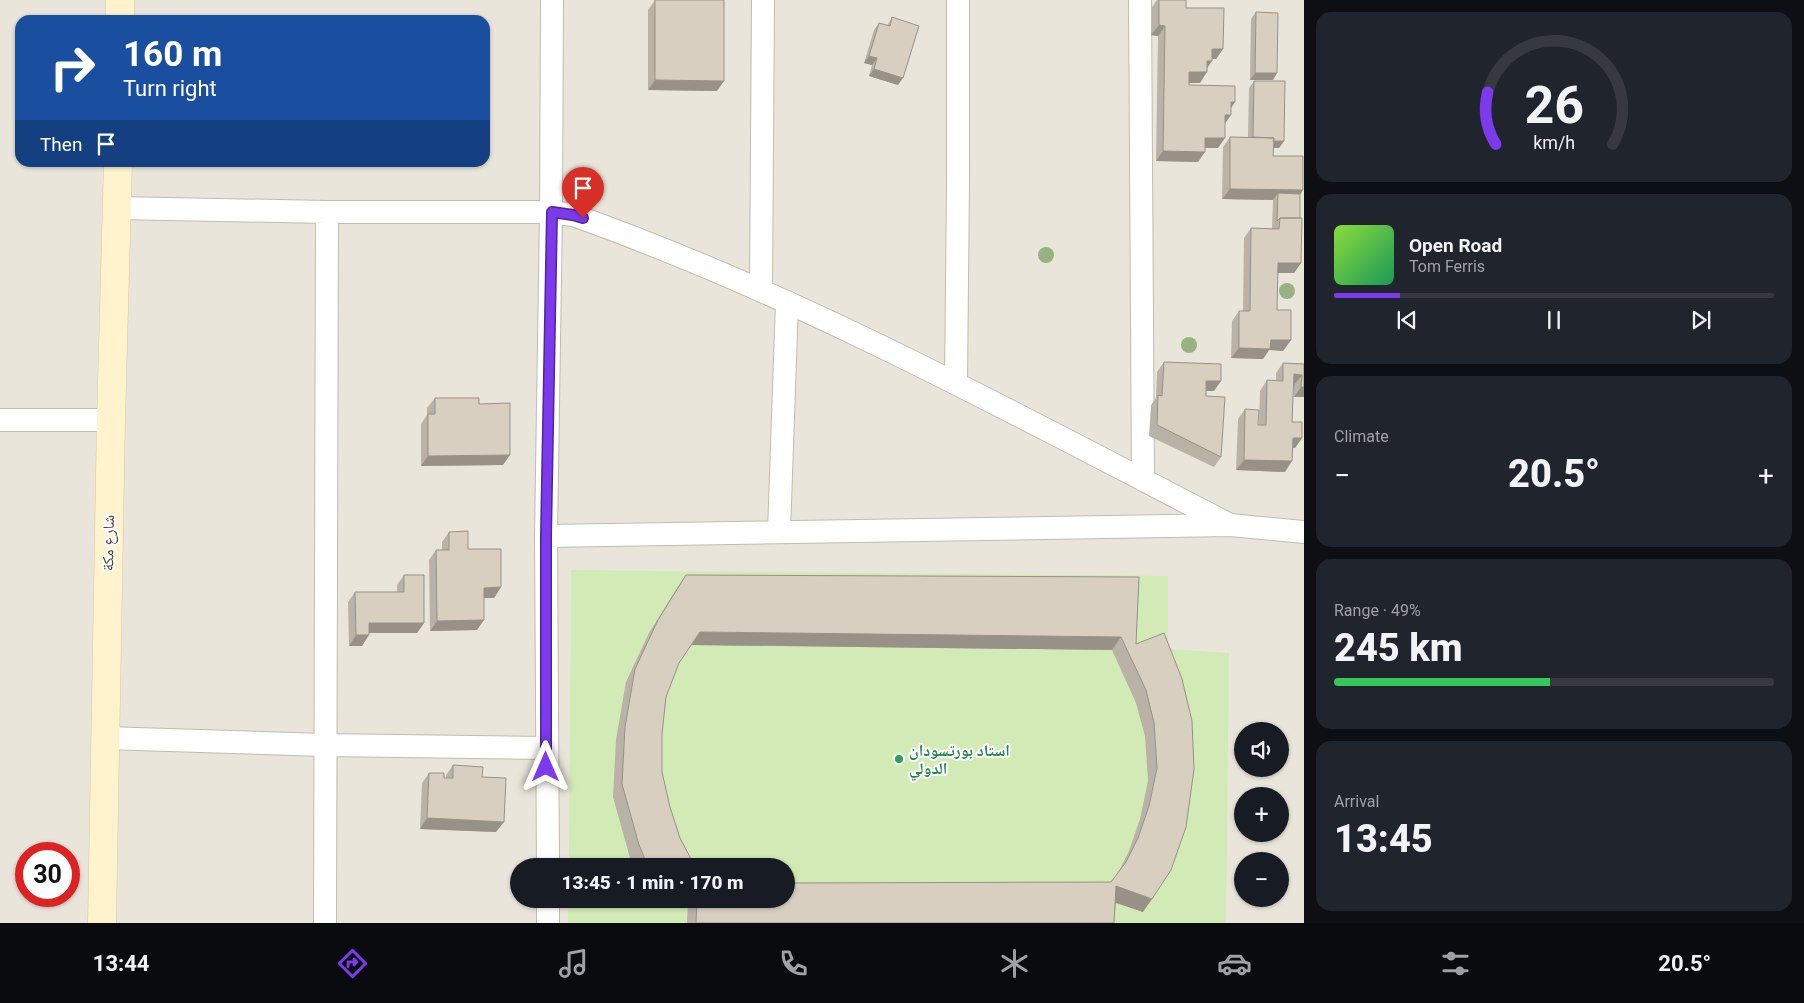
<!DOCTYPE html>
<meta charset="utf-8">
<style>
body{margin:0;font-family:Roboto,"Noto Naskh Arabic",sans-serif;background:#20242c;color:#f1f3f6;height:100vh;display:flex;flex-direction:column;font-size:19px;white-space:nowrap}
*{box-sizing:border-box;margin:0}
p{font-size:16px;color:#9ea1a6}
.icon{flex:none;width:28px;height:28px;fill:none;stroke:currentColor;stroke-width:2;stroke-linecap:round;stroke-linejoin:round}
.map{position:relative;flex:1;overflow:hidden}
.sheet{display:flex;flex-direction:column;gap:12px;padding:12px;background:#0d0f14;width:500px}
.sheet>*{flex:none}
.top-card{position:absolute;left:15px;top:15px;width:475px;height:152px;border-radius:15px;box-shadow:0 1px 4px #0004;background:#1a4fa0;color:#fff;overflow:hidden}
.controls{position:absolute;left:1234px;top:722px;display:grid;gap:10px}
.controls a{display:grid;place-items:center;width:55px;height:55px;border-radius:50%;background:#171b24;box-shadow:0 1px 4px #0004;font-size:25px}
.speed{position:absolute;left:15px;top:842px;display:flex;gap:10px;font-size:25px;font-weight:700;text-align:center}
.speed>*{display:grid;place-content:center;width:65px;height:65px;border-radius:50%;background:#171b24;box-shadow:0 1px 4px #0004;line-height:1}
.speed .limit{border:8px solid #d22;background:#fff;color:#111}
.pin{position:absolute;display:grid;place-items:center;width:42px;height:42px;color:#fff;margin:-51px -21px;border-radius:50% 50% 50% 0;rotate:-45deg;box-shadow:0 0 5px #0007}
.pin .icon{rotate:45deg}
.me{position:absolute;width:55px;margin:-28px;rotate:0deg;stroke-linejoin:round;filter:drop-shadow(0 0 4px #0008)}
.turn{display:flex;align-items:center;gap:18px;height:105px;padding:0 25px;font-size:22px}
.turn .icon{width:65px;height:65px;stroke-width:2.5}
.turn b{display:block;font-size:35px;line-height:42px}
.then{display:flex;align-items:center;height:48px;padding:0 25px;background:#0003;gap:10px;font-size:19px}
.big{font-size:38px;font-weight:800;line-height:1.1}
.sheet .card{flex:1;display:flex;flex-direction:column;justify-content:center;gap:8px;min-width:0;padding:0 18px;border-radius:15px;background:#20242c}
.sheet .dial{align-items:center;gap:0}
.dial svg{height:130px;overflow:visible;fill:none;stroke:#363941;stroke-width:7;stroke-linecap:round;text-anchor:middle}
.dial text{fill:#f1f3f6;stroke:none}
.song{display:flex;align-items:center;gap:15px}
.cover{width:60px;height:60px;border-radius:8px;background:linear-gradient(135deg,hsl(90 70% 55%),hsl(150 70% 35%))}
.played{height:5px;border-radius:2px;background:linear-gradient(90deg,#7c3aed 15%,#363941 15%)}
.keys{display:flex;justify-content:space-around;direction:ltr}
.heat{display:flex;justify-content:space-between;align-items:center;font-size:28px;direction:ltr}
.charge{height:8px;border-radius:4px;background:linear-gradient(90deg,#34c759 49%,#363941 0)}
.trip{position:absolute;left:510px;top:858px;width:285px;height:50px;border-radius:25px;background:#171b24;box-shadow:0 1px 4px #0004;font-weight:800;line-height:50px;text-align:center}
.tabs{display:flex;height:80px;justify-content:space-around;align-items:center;background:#090b0e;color:#9ea1a6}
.tabs .icon{width:35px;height:35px}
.tabs .active{color:#7c3aed}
.tabs b{font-size:22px;color:#f1f3f6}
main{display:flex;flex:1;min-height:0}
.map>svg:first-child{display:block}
.residential{fill:#eae5da;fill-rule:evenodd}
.green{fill:#d2eab5}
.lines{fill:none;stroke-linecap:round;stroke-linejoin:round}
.minor-casing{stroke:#c2bbae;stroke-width:24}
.secondary-casing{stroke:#d6c79b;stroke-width:29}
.minor{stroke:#fff;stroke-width:22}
.secondary{stroke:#fff3cd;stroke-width:28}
.tree{fill:#97b381}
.wall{fill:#bab2a6}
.shaded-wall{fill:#979187}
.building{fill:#d8cfc1;stroke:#979187}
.route-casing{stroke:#51269a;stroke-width:12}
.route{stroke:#7c3aed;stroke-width:9}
.leisure-dot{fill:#2e9e5b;stroke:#fff;stroke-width:2}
.labels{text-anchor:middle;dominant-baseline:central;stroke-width:4;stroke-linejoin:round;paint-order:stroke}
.street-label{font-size:16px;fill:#4b4439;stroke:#fff}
.leisure-label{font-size:16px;font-weight:bold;fill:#27864d;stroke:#fff;text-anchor:start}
</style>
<main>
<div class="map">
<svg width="1304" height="923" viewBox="0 0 1304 923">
<rect width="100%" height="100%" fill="#f6f3ec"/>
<path class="residential" d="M0 0H1304V923H0ZM20 20H485V162H20ZM1242 731H1280V769H1242ZM1242 796H1280V834H1242ZM26 854H69V896H26ZM1242 861H1280V899H1242ZM519 866H786V899H519Z"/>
<path class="green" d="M571 570 1168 576V649L1229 653 1226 923H568V899H786V866H569Z"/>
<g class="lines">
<defs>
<path id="minor" d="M1140 0 1143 480
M117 208 327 212H551L573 215C801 296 1015 414 1230 525
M761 289 763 0
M956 383 958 182V0
M0 420H111
M779 532 787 302
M546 536 1230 525 1304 532
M105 738 324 745 546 748
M548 866 546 536 551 212 552 0
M548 899V923
M325 923 327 212"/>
<path id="secondary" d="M120 20V0
M102 923 111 420 118 162"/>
</defs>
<use href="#minor" class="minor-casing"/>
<use href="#secondary" class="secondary-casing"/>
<use href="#minor" class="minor"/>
<use href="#secondary" class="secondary"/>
</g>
<g class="tree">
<circle cx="1046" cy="255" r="8"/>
<circle cx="1287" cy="291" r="8"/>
<circle cx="1189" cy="345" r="8"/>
</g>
<path class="wall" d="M655 0 717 91 648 90V10Z
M1157 0H1186V8L1223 49 1216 59H1212L1200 83H1189V85L1235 102 1231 108 1225 123 1218 148H1205L1198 162 1156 161 1158 36 1151 35 1152 7Z
M1256 12 1273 80H1250L1251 19Z
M892 17 898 85 869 76 872 65 864 63 874 30 879 23 887 26Z
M1254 81 1284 141 1279 148H1273V156L1303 190 1300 194V218L1301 263 1294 273H1277V310L1291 340 1283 351 1269 350 1263 359 1231 358 1232 321 1239 311H1243L1244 238 1251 228 1272 229 1273 200 1222 199 1223 147 1230 137H1248L1249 88Z
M1164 362 1214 391H1206V396L1221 457 1214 467 1149 436 1151 405 1156 398 1157 372Z
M1283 363 1304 364V397H1294V385H1293L1292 422 1302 438 1295 448H1293L1285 472 1236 470 1238 419 1245 409 1259 425 1260 391 1267 380 1276 381V373Z
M435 398 479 404 503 465 421 466V424L427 415V408Z
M449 532 468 549 501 587 494 598H484L477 630 430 631 429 560 436 550H442V542Z
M404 575 424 623 417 633H369L362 646H349L348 602 355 592H397V585Z
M686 575 1139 577 1136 644 1182 679 1143 912 1116 902 1114 923H687L688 901 651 907 648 899H786L1111 882 1118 873 1129 851 1140 819 1148 781 1145 736 1136 703 1112 650 691 645 679 663 666 697 662 734V772L670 807 680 838 692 861 695 866H634L630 858 613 797 616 740 626 682 649 633 677 588Z
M453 765 482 777 496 832 420 829 422 783 429 773 446 778V775Z"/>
<path class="shaded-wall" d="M1159 25 1165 26 1158 36 1151 35Z
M1212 49H1223L1216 59H1205Z
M869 56 877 58 872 65 864 63Z
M1207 61H1212L1205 71Z
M874 69 903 78 898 85 869 76Z
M1189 72H1207L1200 83H1182Z
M1255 73H1277L1273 80H1250Z
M655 80 724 81 717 91 648 90Z
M1231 102H1235L1228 112Z
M1225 115H1231L1224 125Z
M1205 138H1225L1218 148H1198Z
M1253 140 1284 141 1279 148 1248 147Z
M1163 151 1205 152 1198 162 1156 161Z
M1230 189 1303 190 1296 201 1278 193 1273 200 1222 199Z
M1278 263H1301L1294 273H1271Z
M1271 340H1291L1283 351 1269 350 1263 359 1231 358 1239 348Z
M1294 374 1302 375 1294 385H1287Z
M1206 381H1221L1214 391H1199Z
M1301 387H1304V397H1294Z
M1293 438H1302L1295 448H1286Z
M510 455 503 465 421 466 428 456Z
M1244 460 1292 461 1285 472 1236 470Z
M501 587 494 598H477L484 588Z
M484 620 477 630 430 631 437 621Z
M369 623H424L417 633H362Z
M700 632 1121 637 1112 650 690 645Z
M356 635H369L362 646H349Z
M427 818 504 822 496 832 420 829Z
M1116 886 1152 899 1143 912 1107 900Z
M657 899H689L688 901 651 907Z"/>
<path class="building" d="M655 0H724V81L655 80Z
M1159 0H1186V8H1224L1223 49H1212V61H1207V72H1189V85L1235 86V102H1231V115H1225V138H1205V152L1163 151 1165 26 1159 25Z
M1256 12 1278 13 1277 73H1255Z
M892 17 919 26 903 78 874 69 877 58 869 56 879 23 890 26Z
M1254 81H1285L1284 141H1273L1274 138 1253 137Z
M1230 137 1274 138 1273 156H1303V190L1230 189Z
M1278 193 1300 194V218H1280L1277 221Z
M1280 218H1302L1301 263H1278L1277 310H1291V340H1271L1270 349 1239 348V311H1250L1251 228 1279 229Z
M1164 362 1221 364V381H1206V396L1225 397 1221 457 1157 425 1158 395 1162 396Z
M1283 363 1304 364V387H1301L1302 375 1294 374 1292 422H1302V438H1293L1292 461 1244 460 1245 409 1259 410 1258 425H1266L1267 380 1283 381Z
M435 398H479V404L510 403V455L428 456V414H435Z
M468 531V549H501V587L484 588V620L437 621 436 550H449V532Z
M404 575H424V623H369V635H356L355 592H404Z
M686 575 1139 577 1136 644 1164 633 1182 679 1192 721 1194 769 1186 827 1171 870 1152 899 1116 886 1114 923H696L697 899H786V883L1111 882 1126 862 1138 838 1149 806 1157 768 1154 723 1146 690 1121 637 700 632 679 663 666 697 662 734V772L670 807 680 838 692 861 695 866H648L639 845 622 784 625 727 635 669 658 620Z
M453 765 483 767 482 777 506 778 504 822 427 818 429 773H444V778H453Z"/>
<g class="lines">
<defs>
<path id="route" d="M546 767V536L552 212 573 215 583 218"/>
</defs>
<use href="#route" class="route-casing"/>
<use href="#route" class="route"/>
</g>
<circle class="leisure-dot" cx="899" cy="759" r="5"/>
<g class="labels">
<g class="street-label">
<text transform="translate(108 543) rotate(-89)">شارع مكة</text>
</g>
<g class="leisure-label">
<text x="909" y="750">استاد بورتسودان<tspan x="909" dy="18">الدولي</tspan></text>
</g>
</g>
</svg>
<div class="controls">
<a><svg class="icon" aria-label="sound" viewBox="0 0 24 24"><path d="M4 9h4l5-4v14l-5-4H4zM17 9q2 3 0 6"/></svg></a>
<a>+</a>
<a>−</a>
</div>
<div class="speed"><div class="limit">30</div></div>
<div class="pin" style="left:583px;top:218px;background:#d93025"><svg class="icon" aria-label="arrive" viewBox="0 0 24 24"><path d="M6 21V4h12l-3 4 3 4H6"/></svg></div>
<svg class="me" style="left:546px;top:767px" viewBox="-20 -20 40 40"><path d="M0-17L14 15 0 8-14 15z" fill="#7c3aed" stroke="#fff" stroke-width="4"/></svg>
<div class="trip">13:45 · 1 min · 170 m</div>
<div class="top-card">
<div class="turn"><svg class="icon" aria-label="right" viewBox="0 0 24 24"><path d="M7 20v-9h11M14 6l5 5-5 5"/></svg><div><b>160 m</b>Turn right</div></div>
<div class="then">Then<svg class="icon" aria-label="arrive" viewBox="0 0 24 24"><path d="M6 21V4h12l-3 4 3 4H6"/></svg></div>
</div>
</div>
<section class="sheet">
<div class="card dial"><svg viewBox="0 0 100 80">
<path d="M14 69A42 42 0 1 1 86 69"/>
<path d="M14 69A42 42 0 0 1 9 37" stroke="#7c3aed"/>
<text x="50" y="56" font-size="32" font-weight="700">26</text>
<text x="50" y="72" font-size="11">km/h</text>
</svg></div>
<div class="card">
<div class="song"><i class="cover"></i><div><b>Open Road</b><p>Tom Ferris</p></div></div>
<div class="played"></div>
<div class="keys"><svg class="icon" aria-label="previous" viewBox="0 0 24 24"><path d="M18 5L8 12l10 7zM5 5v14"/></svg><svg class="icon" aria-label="pause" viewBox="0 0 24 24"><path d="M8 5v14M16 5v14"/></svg><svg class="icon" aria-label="next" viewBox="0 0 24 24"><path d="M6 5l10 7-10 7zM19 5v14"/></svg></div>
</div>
<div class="card"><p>Climate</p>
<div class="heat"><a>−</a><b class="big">20.5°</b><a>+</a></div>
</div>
<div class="card"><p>Range · 49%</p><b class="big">245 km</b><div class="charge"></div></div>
<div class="card"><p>Arrival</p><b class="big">13:45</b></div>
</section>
</main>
<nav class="tabs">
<b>13:44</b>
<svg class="icon active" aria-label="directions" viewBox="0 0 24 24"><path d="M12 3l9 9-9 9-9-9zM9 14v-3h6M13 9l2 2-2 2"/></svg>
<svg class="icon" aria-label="music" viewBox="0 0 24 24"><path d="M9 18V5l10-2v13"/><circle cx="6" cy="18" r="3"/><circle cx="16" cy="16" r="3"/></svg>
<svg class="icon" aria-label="phone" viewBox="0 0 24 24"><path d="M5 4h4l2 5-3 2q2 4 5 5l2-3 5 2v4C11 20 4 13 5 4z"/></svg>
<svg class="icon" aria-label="climate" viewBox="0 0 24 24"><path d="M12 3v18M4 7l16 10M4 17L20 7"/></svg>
<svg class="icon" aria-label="car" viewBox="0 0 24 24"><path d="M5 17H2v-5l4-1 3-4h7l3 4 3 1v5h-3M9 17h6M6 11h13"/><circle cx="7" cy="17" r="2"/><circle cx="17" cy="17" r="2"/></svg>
<svg class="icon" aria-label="filters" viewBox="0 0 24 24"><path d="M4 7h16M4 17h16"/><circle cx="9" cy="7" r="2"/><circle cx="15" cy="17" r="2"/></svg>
<b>20.5°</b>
</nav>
